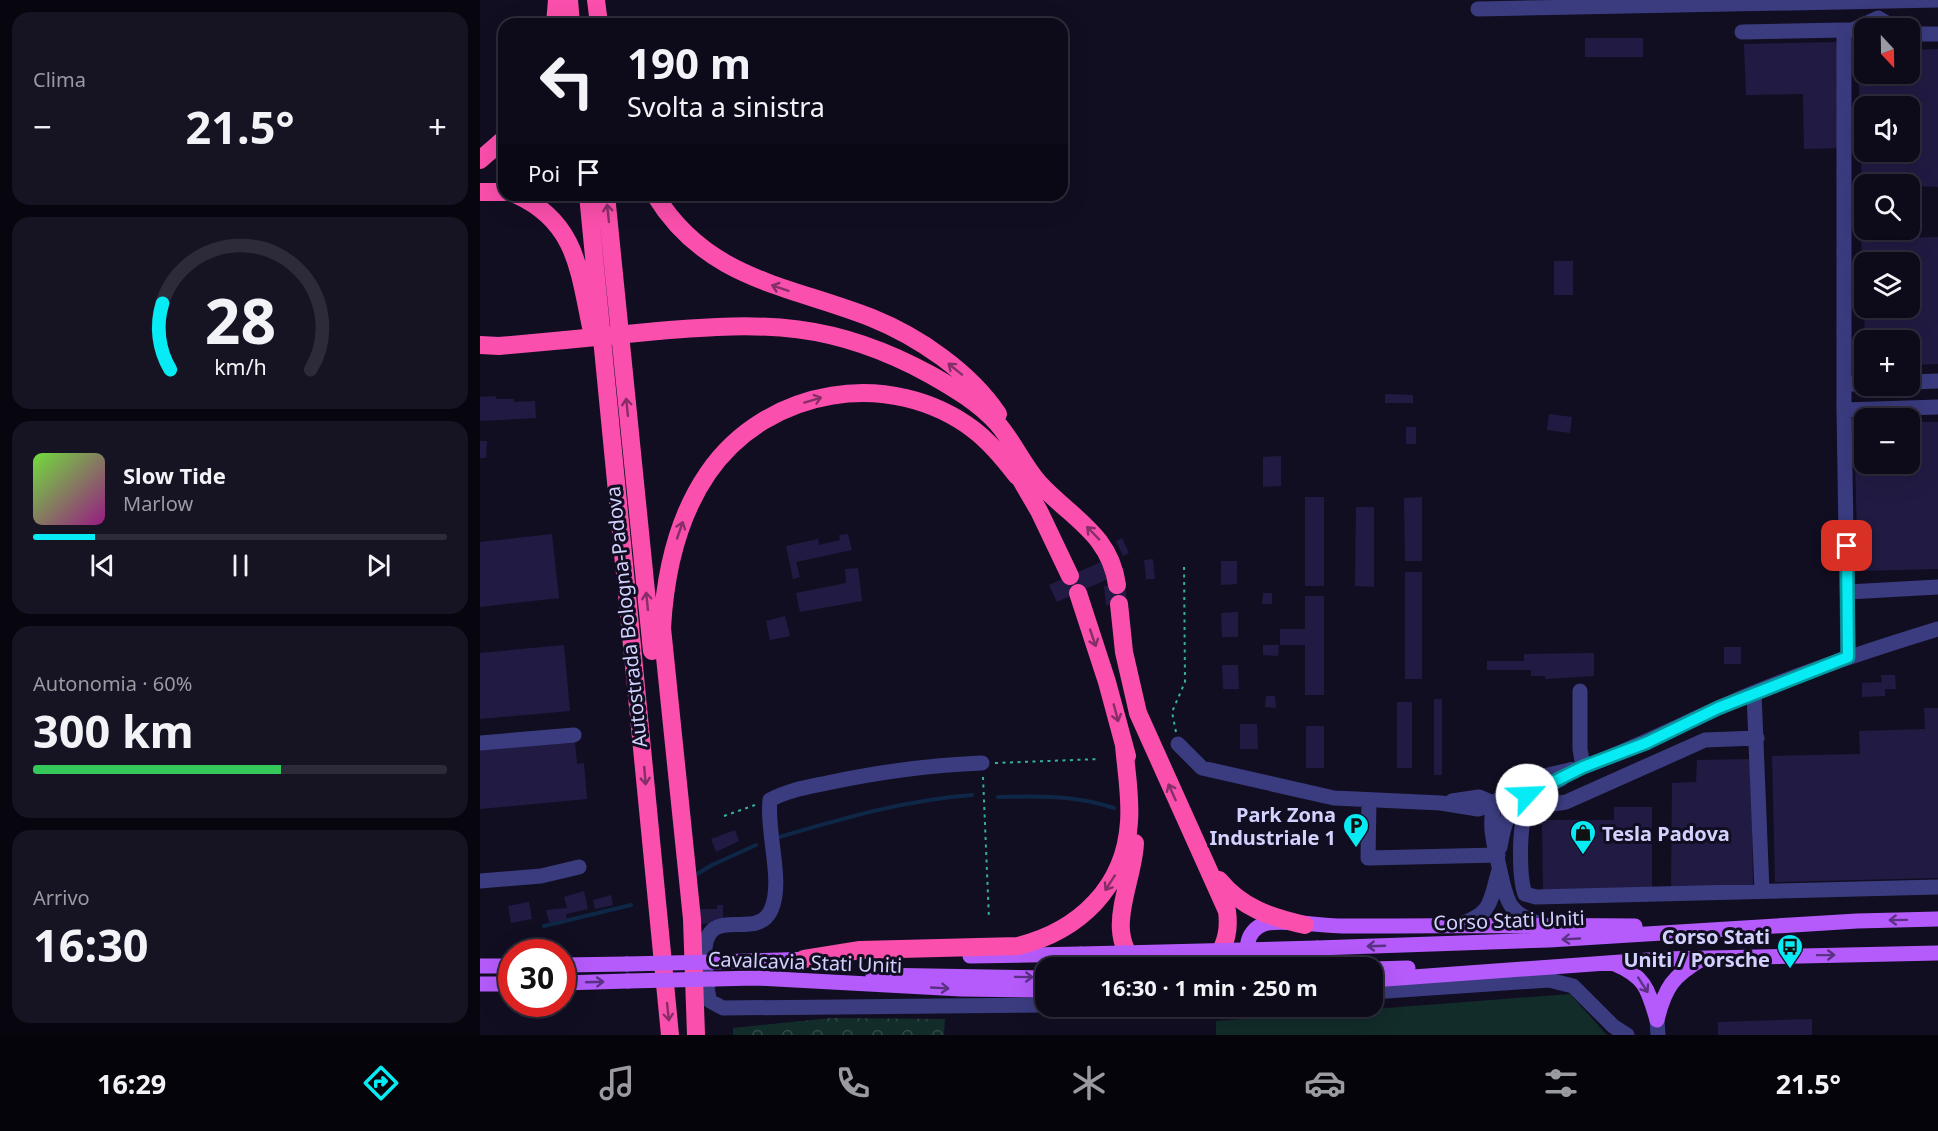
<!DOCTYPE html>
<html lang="it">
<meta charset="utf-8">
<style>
body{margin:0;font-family:"Noto Sans",sans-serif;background:#161323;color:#f1f3f6;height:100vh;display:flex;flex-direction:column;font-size:22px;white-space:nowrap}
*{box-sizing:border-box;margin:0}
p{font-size:20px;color:#9a9aa2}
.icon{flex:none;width:33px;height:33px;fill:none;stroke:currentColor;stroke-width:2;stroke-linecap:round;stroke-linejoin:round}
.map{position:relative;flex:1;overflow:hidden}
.sheet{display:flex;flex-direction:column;gap:12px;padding:12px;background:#07060e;width:480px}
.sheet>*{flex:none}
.top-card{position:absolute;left:18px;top:18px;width:570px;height:183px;border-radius:18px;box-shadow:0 6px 24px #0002,0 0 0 2px #2d2b39;background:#0d0a1a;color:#f1f3f6;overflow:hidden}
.needle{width:39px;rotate:158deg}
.buttons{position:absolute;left:1374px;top:18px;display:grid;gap:12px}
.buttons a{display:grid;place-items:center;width:66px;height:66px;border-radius:12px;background:#0d0a1a;box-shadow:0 6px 24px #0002,0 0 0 2px #2d2b39;font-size:30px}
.speed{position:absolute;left:18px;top:939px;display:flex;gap:12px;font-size:30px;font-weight:700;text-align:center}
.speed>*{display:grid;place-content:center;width:78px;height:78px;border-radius:50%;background:#0d0a1a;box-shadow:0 6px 24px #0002,0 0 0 2px #2d2b39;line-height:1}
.speed .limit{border:9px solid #d22;background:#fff;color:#111}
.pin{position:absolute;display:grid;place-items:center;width:51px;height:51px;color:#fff;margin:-26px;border-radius:12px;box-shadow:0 3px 9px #0006}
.me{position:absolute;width:66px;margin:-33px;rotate:65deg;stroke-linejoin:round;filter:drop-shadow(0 0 4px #0008)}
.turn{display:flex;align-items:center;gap:21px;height:126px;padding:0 30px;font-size:27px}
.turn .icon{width:78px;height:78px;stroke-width:2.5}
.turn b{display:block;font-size:42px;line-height:51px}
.then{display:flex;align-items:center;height:57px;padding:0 30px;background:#0003;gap:12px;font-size:22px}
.big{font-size:45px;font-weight:700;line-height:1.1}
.sheet .tile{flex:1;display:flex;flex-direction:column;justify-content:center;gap:9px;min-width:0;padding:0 21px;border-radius:18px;background:#161323}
.sheet .dial{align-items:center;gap:0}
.dial svg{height:156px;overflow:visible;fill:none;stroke:#2d2b39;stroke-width:7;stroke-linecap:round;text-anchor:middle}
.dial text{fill:#f1f3f6;stroke:none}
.song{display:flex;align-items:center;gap:18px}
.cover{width:72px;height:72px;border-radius:9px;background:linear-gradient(135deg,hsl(100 70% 55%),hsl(310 70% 35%))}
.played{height:6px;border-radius:3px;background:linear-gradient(90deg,#07ebf4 15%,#2d2b39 15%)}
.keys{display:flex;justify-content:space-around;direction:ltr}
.heat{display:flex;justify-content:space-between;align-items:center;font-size:33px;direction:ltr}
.charge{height:9px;border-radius:4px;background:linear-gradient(90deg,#34c759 60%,#2d2b39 0)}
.trip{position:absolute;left:555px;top:957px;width:348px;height:60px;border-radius:18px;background:#0d0a1a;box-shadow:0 6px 24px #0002,0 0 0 2px #2d2b39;font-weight:700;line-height:60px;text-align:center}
.tab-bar{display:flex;height:96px;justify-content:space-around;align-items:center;background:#05040a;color:#9a9aa2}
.tab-bar .icon{width:42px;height:42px}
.tab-bar .selected{color:#07ebf4}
.tab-bar b{font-size:27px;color:#f1f3f6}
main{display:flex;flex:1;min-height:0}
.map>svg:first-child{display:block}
.grass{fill:#122c29}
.forest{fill:url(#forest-crowns)}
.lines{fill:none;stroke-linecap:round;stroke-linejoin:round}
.stream{stroke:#0e2747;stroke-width:4}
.building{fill:#211b43;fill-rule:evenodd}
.path{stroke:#32b1a1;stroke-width:2;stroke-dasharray:3 4.5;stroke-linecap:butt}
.minor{stroke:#3b3c80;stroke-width:15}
.major{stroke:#b55bfb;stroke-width:15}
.highway{stroke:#fa4fac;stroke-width:18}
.major-bridge{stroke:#b55bfb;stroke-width:15}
.highway-bridge{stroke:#fa4fac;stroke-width:18}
.oneway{stroke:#862e67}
.oneway2{stroke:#5b3184}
.route-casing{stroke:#05999f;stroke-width:15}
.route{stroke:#07ebf4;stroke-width:10}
.labels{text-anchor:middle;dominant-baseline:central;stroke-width:6;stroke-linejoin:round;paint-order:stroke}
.street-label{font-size:20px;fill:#d3d1fe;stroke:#110e22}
.poi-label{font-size:20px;font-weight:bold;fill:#d3d1fe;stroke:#110e22;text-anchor:end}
</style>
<main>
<section class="sheet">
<div class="tile"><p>Clima</p>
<div class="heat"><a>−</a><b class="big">21.5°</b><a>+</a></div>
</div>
<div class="tile dial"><svg viewBox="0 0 100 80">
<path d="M14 69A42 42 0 1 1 86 69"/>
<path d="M14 69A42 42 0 0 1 10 35" stroke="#07ebf4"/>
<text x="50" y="56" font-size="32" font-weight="700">28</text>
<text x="50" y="72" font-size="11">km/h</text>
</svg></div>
<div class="tile">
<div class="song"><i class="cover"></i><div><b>Slow Tide</b><p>Marlow</p></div></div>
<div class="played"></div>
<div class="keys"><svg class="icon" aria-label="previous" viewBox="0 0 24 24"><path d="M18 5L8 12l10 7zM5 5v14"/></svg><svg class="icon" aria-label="pause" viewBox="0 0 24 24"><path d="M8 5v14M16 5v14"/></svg><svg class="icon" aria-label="next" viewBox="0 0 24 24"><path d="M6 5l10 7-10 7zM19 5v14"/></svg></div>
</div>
<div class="tile"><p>Autonomia · 60%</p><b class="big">300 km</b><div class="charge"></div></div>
<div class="tile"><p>Arrivo</p><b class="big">16:30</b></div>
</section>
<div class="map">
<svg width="1458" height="1035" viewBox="0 0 1458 1035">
<defs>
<pattern id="forest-crowns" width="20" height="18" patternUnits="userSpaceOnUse" patternTransform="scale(1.5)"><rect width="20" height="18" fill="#122c29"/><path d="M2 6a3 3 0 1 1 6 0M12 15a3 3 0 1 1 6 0" fill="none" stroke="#344a49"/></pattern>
</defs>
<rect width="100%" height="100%" fill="#110e22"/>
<path class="grass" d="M1090 994 1127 1035H736V1021Z"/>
<path class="forest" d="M351 1018 465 1019 464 1035H253V1028Z"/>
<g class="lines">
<path class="stream" d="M518 797C557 796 596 795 634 808
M296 838C361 819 424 800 492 795
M212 877 232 865 276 845
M64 926 151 905"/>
</g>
<path class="building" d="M1105 38H1163V57H1105Z
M1360 42 1362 148 1324 149 1323 94 1266 95 1264 44Z
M1458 49V187L1384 184 1382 189 1378 51H1384V74H1430V50ZM1384 106H1430V152H1384Z
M1458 237V364L1430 365V340H1385L1384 308H1430V262H1384L1383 278 1381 239Z
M1074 261H1093V295H1074Z
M905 394 933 395V403H905Z
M16 396V399H34V402L55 401 56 418 0 421V397Z
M1069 414 1092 417 1090 433 1067 430Z
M1430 422H1458V569L1378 571 1374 424 1384 423V464H1430Z
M926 427H936V444H926Z
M0 441H7L6 458H0Z
M801 456V486L783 487V457Z
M825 497H844V586H825Z
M942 497V561H925L924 498Z
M876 507H894V587L875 586Z
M72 534 79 598 0 607V542Z
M368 534 372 550 316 562 320 577 313 579 306 546 338 539 339 545 360 540 359 535Z
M642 538 649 553 643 556 636 541Z
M673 559 675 579H666L664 560Z
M623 561 630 578 577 602 569 585Z
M741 561H757V584L741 585Z
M378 568 382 601 320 612 316 593 366 583 365 569Z
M925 572H942V679H925Z
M645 584 647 603 626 605 624 586Z
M783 593H792V604H782Z
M825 596H844V695H825V645H800V629H825Z
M758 612V637H742L741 613Z
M305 616 310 636 290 640 286 621Z
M84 645 90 711 0 719V653Z
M783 645H799L798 656 783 655Z
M1244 647H1261V664H1244Z
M1114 653V676L1065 679V676H1051V670H1007V661H1044V654Z
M742 665H758L759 689H743Z
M1401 675H1415L1416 689H1405V696L1382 697V683L1402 682Z
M786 696H795L796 708 785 707Z
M954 699H962V775H954Z
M917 702H932V768H917Z
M1444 708H1458V878L1295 882 1292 756 1380 754 1379 731 1445 729Z
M760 724H777L778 749H760Z
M826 726H844V768H826Z
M95 741 97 764 104 763 107 799 0 809V749Z
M1271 759 1273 888H1191L1192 783 1216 782 1217 760Z
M1134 807H1172V892L1063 893 1062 820H1134Z
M255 830 259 841 236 852 231 839Z
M104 891 108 909 86 914 87 920 69 922 66 910 87 908 84 897Z
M131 895 133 905 115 909 113 900Z
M49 902 52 919 31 923 28 906Z
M237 905H243V923L221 924 219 909H237Z
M1332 1019V1035H1238V1022Z"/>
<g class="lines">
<path class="path" d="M696 732 692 712 705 682 704 563
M515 763 620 759
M503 777 509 919
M244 816 275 805"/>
<path class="minor" d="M998 9 1458 0
M1262 32 1364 30
M1430 34H1458
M1430 382 1458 381
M1365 384H1384
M1364 410 1458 407
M1368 592 1458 587
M1368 657 1364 410V30H1372L1398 18 1415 28
M1100 691V749L1103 767
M1274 693 1282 891
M1277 738 1225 740 1086 802 1060 806 1045 814C1039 831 1039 877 1045 894L1056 897 1458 887
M0 743 94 735
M698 744 722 768 854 798 961 803 998 809 1016 804
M502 763C449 765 399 772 347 783 328 787 308 790 290 800 286 832 304 882 291 910 275 945 220 896 225 964 226 977 226 989 230 1001L243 1008 566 1005
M889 801 888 858 1018 855
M972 801 999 797 1018 805
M1020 847C1029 795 1039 801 1081 779
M0 881 61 876 99 867
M1060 924C1028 913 1027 902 1020 871 1016 851 1006 822 1016 804 1029 777 1081 774 1106 766 1163 745 1217 716 1273 693 1334 668 1396 648 1458 629
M978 925C1011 914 1010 904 1018 873
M892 992 1069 980 1093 986 1133 1026 1147 1035
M1177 1020 1178 1035"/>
<path class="major" d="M837 948 1069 940 1377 921 1458 919
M490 956 601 954
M232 962 334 959
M1135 964C1166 977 1168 990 1177 1020
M82 965 147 964
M0 966H32
M777 968C762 954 765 931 784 924 798 919 844 926 862 926 960 926 1057 925 1155 926
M892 969 928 968
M393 975 566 978
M234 979 276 978 481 989 566 990
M892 980 1182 959 1458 953
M82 983 148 981
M0 984H32
M1177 1020C1185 987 1193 976 1222 959"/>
<path class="highway" d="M89 0 91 24
M116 0 119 24
M75 24 77 0
M0 160 24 139
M0 192H24
M37 195C96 222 99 270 111 327
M108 195 190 1035
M126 195 172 651
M175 195C227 280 308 285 392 318 439 337 490 372 518 414
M178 331C285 322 353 321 451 375 474 388 499 403 517 423 533 441 543 465 559 483 591 518 630 534 637 585
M0 345 19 346 85 340
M533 466 559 511 590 576
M598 593 627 682 647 756
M639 604 644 652 658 713 747 911C750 933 745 952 727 968
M655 843C653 886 621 934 660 968
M739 880C762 908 790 917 825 925
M324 959 380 950 538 946C599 931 645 887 649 822 651 797 646 770 644 745
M216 1035 212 919 182 628C185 575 197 518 228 473 287 387 411 367 494 430 511 443 524 459 537 476"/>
<path class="major-bridge" d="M601 954 837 948
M147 964 232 962
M148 981 234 979"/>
<path class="highway-bridge" d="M85 340 178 331"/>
</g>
<defs><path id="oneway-shaft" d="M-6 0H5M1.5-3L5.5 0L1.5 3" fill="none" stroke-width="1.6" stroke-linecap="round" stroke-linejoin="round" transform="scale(1.5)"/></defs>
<g class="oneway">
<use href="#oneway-shaft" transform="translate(128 213) rotate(-96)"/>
<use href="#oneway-shaft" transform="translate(300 288) rotate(-161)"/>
<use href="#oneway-shaft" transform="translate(475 369) rotate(-141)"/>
<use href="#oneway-shaft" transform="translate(333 400) rotate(-17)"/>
<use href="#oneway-shaft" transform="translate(147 407) rotate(-96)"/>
<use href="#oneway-shaft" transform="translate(200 530) rotate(-71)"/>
<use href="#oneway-shaft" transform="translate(613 533) rotate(-134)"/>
<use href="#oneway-shaft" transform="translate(167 601) rotate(-96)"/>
<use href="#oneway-shaft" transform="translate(613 638) rotate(71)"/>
<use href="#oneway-shaft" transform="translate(636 713) rotate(75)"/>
<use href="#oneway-shaft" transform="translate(165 776) rotate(85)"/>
<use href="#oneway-shaft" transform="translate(692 792) rotate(-114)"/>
<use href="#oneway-shaft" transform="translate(630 883) rotate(123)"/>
<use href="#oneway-shaft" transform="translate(188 1012) rotate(84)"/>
</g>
<g class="oneway2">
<use href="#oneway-shaft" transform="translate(1418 920) rotate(179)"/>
<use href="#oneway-shaft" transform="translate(1091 939) rotate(177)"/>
<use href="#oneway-shaft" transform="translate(896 946) rotate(178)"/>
<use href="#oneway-shaft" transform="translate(1346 955) rotate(-1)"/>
<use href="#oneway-shaft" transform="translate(544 977) rotate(1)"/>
<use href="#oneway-shaft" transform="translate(115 982) rotate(-2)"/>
<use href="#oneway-shaft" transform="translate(1163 985) rotate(57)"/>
<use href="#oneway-shaft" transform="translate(460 988) rotate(3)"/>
</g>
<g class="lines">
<defs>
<path id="route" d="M1047 795 1103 767 1166 743 1238 708 1368 657 1367 546"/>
</defs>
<use href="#route" class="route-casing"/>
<use href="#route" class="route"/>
</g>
<defs>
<symbol id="parking-pin" viewBox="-11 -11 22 30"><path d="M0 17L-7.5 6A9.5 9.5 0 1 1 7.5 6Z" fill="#07ebf4" stroke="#110e22"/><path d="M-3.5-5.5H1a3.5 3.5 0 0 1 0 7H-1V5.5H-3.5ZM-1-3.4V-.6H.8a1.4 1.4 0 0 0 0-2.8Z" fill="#111"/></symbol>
<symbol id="shop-pin" viewBox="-11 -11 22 30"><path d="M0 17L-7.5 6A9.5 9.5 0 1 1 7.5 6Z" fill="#07ebf4" stroke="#110e22"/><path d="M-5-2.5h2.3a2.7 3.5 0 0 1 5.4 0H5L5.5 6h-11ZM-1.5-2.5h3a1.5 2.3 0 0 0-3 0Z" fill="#111"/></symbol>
<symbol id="bus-pin" viewBox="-11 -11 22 30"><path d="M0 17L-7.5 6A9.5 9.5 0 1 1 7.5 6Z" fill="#07ebf4" stroke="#110e22"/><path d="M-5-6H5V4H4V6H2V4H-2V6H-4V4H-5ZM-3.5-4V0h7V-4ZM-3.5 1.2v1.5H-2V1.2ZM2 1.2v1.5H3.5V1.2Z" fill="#111"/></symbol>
</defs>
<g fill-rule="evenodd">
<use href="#parking-pin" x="861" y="811" width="30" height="40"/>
<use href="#shop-pin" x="1088" y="818" width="30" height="40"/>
<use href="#bus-pin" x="1295" y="932" width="30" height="40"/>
</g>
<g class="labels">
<g class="street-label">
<text transform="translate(146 617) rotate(-96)">Autostrada Bologna-Padova</text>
<text transform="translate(1029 920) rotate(-2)">Corso Stati Uniti</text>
<text transform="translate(325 962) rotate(2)">Cavalcavia Stati Uniti</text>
</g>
<g class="poi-label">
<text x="856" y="814">Park Zona<tspan x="856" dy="23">Industriale 1</tspan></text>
<text x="1122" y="833" text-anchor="start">Tesla Padova</text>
<text x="1290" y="936">Corso Stati<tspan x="1290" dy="23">Uniti / Porsche</tspan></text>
</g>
</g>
</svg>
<div class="buttons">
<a><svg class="needle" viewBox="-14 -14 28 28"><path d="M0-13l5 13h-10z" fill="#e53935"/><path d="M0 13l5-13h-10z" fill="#9a9aa2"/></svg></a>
<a><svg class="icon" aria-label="sound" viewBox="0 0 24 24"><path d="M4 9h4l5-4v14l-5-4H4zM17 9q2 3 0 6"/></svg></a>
<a><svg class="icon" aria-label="search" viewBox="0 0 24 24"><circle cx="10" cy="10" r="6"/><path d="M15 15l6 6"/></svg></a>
<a><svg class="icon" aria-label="layers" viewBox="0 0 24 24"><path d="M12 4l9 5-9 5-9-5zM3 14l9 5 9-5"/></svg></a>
<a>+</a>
<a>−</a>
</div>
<div class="speed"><div class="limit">30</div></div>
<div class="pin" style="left:1367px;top:546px;background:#d93025"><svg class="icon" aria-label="arrive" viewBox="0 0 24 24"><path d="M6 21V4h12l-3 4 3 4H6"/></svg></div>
<svg class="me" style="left:1047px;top:795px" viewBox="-20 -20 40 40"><circle r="19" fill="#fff"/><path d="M0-13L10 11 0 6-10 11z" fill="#07ebf4"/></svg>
<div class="trip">16:30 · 1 min · 250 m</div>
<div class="top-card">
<div class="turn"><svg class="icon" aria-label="left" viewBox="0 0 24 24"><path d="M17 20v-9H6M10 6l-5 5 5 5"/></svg><div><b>190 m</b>Svolta a sinistra</div></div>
<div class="then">Poi<svg class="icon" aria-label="arrive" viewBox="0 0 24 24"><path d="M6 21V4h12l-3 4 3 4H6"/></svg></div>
</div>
</div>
</main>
<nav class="tab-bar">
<b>16:29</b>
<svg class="icon selected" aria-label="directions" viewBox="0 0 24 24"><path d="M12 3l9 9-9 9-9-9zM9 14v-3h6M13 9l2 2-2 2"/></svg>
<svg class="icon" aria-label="music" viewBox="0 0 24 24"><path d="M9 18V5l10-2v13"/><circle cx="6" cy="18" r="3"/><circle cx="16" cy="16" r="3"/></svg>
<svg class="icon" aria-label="phone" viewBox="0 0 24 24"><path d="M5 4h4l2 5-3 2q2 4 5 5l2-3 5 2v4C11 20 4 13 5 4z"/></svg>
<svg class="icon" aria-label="climate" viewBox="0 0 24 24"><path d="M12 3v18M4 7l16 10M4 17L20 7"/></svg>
<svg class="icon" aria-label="car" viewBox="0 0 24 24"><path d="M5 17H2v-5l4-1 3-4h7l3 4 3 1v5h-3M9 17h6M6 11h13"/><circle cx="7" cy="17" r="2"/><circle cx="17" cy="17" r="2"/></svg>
<svg class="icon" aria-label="filters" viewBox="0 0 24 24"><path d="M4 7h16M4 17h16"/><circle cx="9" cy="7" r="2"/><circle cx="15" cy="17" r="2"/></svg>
<b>21.5°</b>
</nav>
